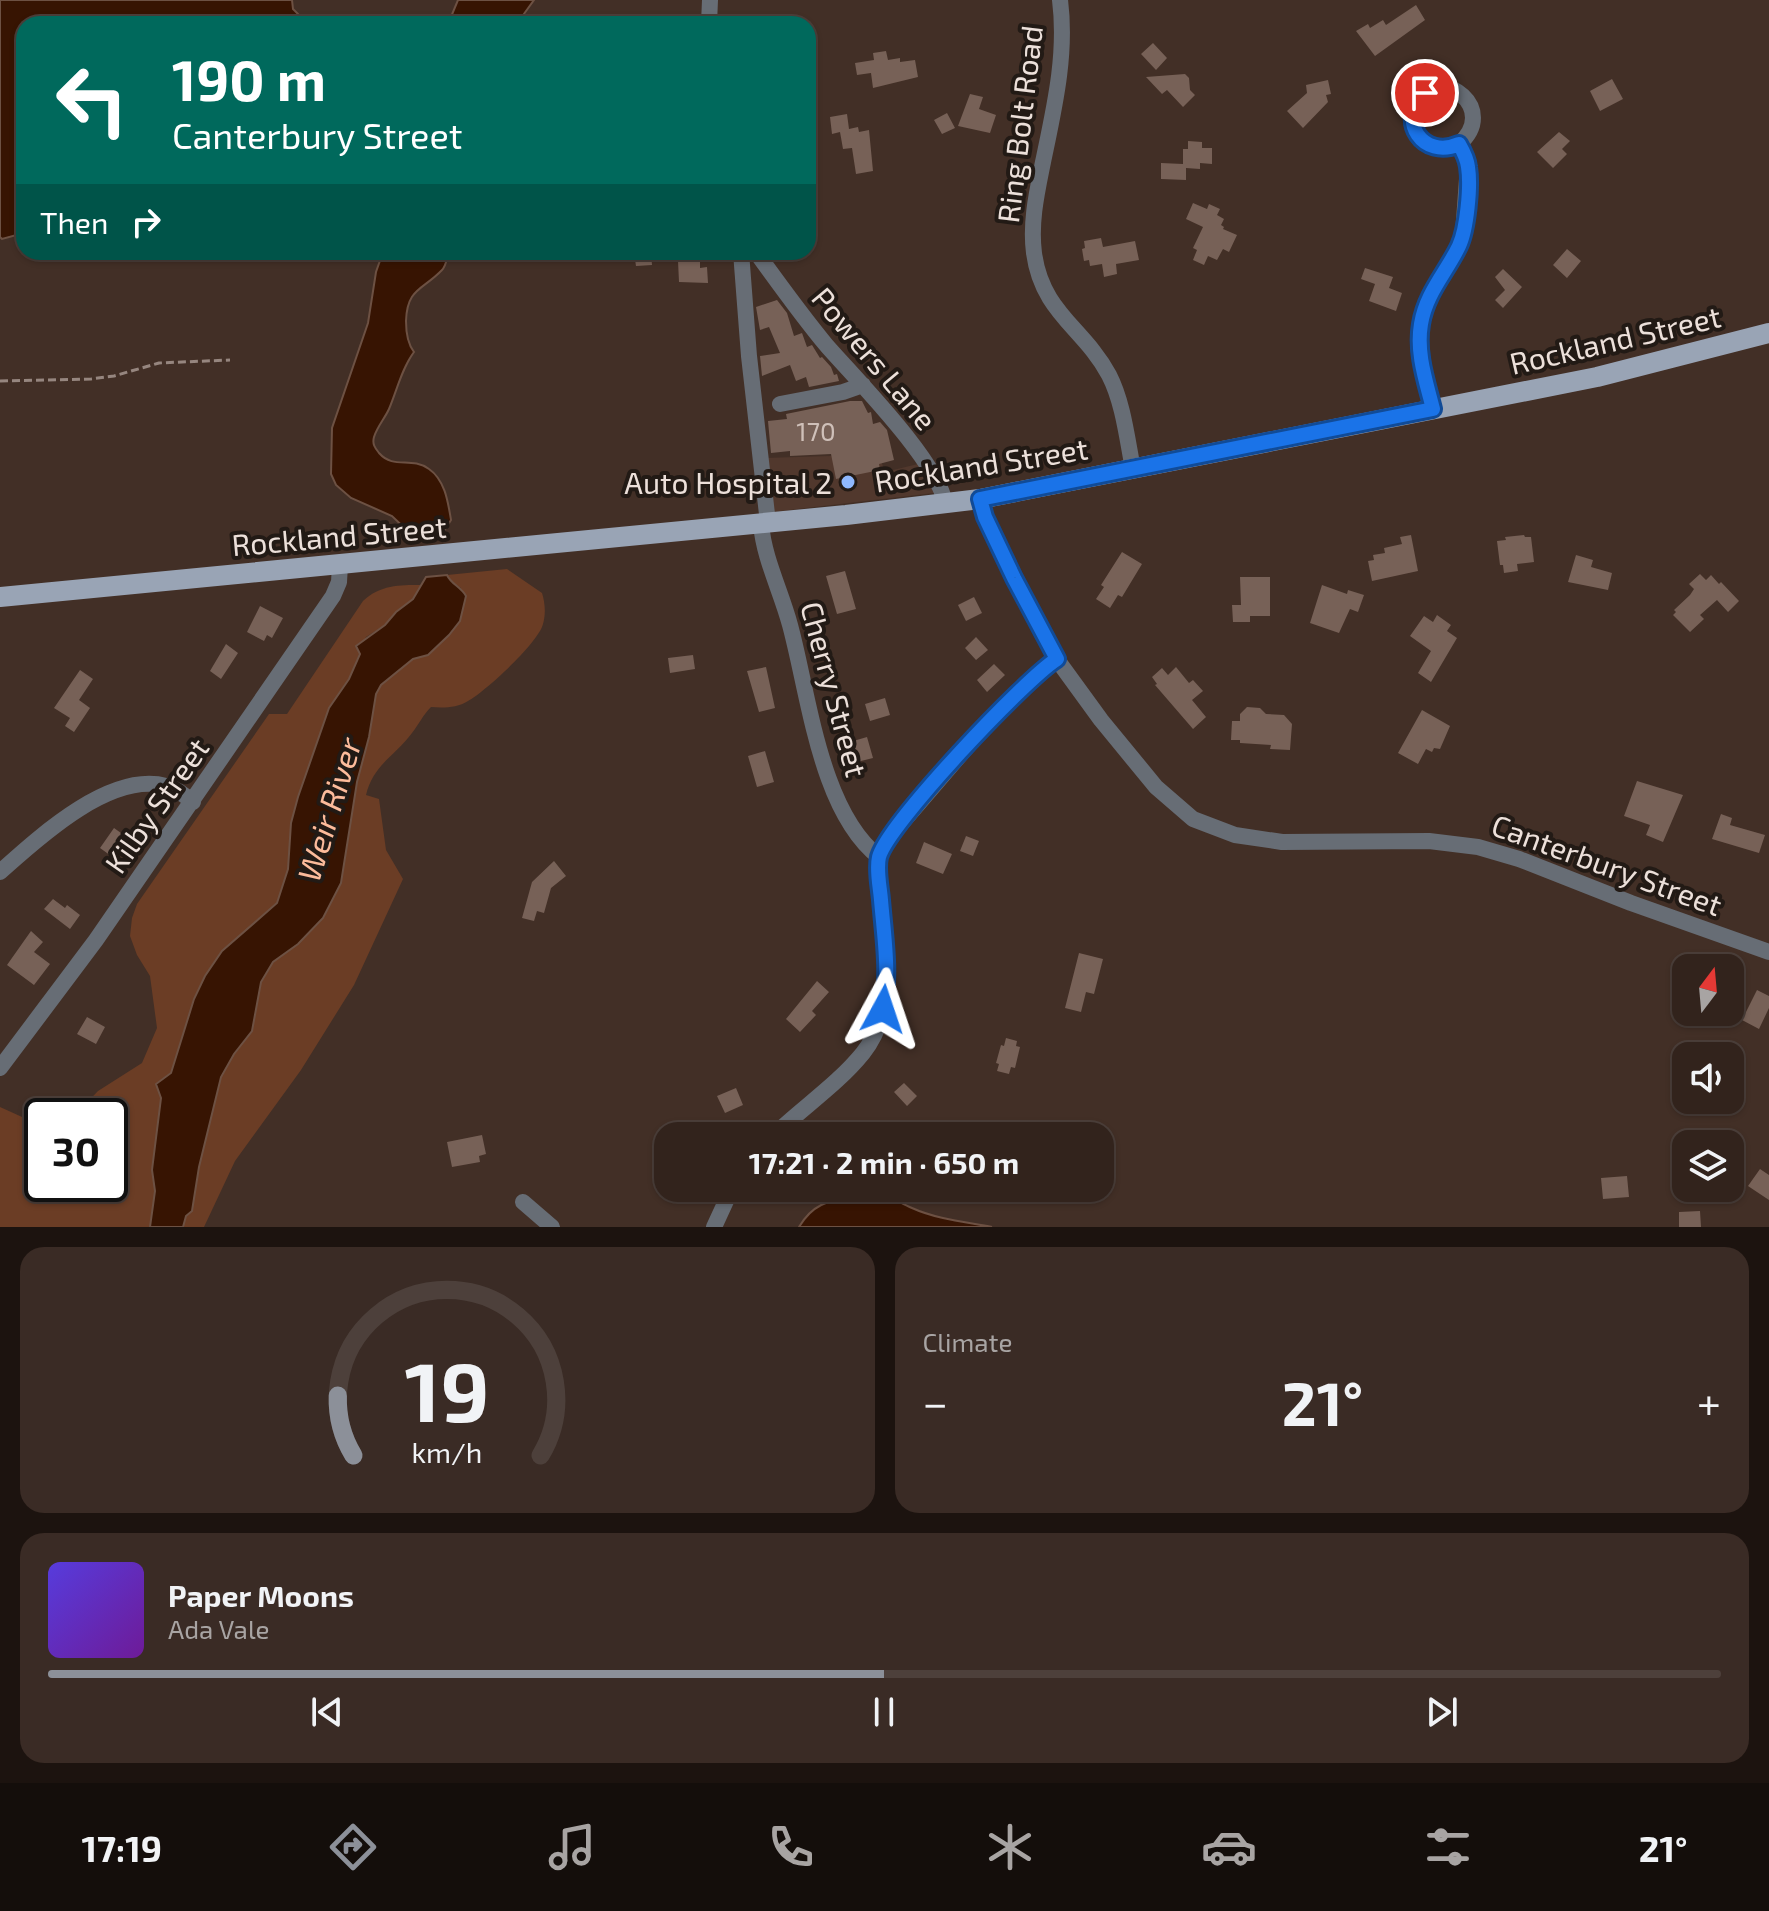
<!DOCTYPE html>
<meta charset="utf-8">
<style>
body{margin:0;font-family:"Exo 2",sans-serif;background:#3a2b25;color:#f1f3f6;height:100vh;display:flex;flex-direction:column;font-size:30px;white-space:nowrap}
*{box-sizing:border-box;margin:0}
p{font-size:26px;color:#a8a4a3}
.icon{flex:none;width:44px;height:44px;fill:none;stroke:currentColor;stroke-width:2;stroke-linecap:round;stroke-linejoin:round}
.map{position:relative;height:1227px;overflow:hidden}
.drawer{display:flex;flex-direction:column;gap:20px;padding:20px;background:#1c130f;flex:1}
.drawer>*{flex:none}
.guide{position:absolute;left:16px;top:16px;width:800px;height:244px;border-radius:24px;box-shadow:0 2px 6px #0004,0 0 0 2px #4d403b;background:#00695c;color:#fff;overflow:hidden}
.needle{width:52px;rotate:16deg}
.buttons{position:absolute;left:1672px;top:954px;display:grid;gap:16px}
.buttons a{display:grid;place-items:center;width:72px;height:72px;border-radius:16px;background:#32231c;box-shadow:0 2px 6px #0004,0 0 0 2px #4d403b;font-size:40px}
.speed{position:absolute;left:24px;top:1098px;display:flex;gap:16px;font-size:40px;font-weight:700;text-align:center}
.speed>*{display:grid;place-content:center;width:104px;height:104px;border-radius:50%;background:#32231c;box-shadow:0 2px 6px #0004,0 0 0 2px #4d403b;line-height:1}
.speed .limit{border:4px solid #111;border-radius:12px;background:#fff;color:#111}
.pin{position:absolute;display:grid;place-items:center;width:68px;height:68px;color:#fff;margin:-34px;border:4px solid #fff;border-radius:50%;box-shadow:0 2px 8px #0007}
.me{position:absolute;width:88px;margin:-44px;rotate:5deg;stroke-linejoin:round;filter:drop-shadow(0 0 6px #0008)}
.turn{display:flex;align-items:center;gap:28px;height:168px;padding:0 24px;font-size:36px}
.turn .icon{width:104px;height:104px;stroke-width:2.5}
.turn b{display:block;font-size:56px;line-height:68px}
.then{display:flex;align-items:center;height:76px;padding:0 24px;background:#0003;gap:16px;font-size:30px}
.big{font-size:60px;font-weight:700;line-height:1.1}
.drawer .widget{flex:1;display:flex;flex-direction:column;justify-content:center;gap:12px;min-width:0;padding:0 28px;border-radius:24px;background:#3a2b25}
.drawer .dial{align-items:center;gap:0}
.dial svg{height:208px;overflow:visible;fill:none;stroke:#4d403b;stroke-width:7;stroke-linecap:round;text-anchor:middle}
.dial text{fill:#f1f3f6;stroke:none}
.song{display:flex;align-items:center;gap:24px}
.cover{width:96px;height:96px;border-radius:12px;background:linear-gradient(135deg,hsl(250 70% 55%),hsl(280 70% 35%))}
.played{height:8px;border-radius:4px;background:linear-gradient(90deg,#8c9099 50%,#4d403b 50%)}
.keys{display:flex;justify-content:space-around;direction:ltr}
.heat{display:flex;justify-content:space-between;align-items:center;font-size:44px;direction:ltr}
.drawer .tiles{flex:1;display:grid;gap:20px;grid-template-columns:1fr 1fr}
.widget:last-child{grid-column:span 2}
.trip{position:absolute;left:654px;top:1122px;width:460px;height:80px;border-radius:24px;background:#32231c;box-shadow:0 2px 6px #0004,0 0 0 2px #4d403b;font-weight:700;line-height:80px;text-align:center}
.tab-bar{display:flex;height:128px;justify-content:space-around;align-items:center;background:#140e0b;color:#a8a4a3}
.tab-bar .icon{width:56px;height:56px}
.tab-bar .on{color:#8c9099}
.tab-bar b{font-size:36px;color:#f1f3f6}
.map>svg:first-child{display:block}
.built{fill:#51382d}
.green{fill:#6b3d25}
.water{fill:#371402;stroke:#6d5143;stroke-width:2}
.building{fill:#776157}
.lines{fill:none;stroke-linecap:round;stroke-linejoin:round}
.path{stroke:#96867f;stroke-width:3;stroke-dasharray:8 4;stroke-linecap:butt}
.minor{stroke:#676d75;stroke-width:16}
.major{stroke:#99a4b5;stroke-width:20}
.route-casing{stroke:#114b97;stroke-width:20}
.route{stroke:#1a73e8;stroke-width:14}
.poi-dot{fill:#8fb8fd;stroke:#221a15;stroke-width:3}
.labels{text-anchor:middle;dominant-baseline:central;stroke-width:8;stroke-linejoin:round;paint-order:stroke}
.number-label{font-size:26px;fill:#cfc0b9}
.street-label{font-size:30px;fill:#ece0da;stroke:#221a15}
.poi-label{font-size:30px;fill:#ece0da;stroke:#221a15;text-anchor:end}
.water-label{font-size:32px;font-style:italic;fill:#fcbb9b;stroke:#221a15}
</style>
<div class="map">
<svg width="1769" height="1227" viewBox="0 0 1769 1227">
<rect width="100%" height="100%" fill="#422f26"/>
<path class="built" d="M831 456 881 461 885 472 918 464 934 493 772 512 765 458Z"/>
<path class="green" d="M507 569 542 593C545 603 546 613 543 624 539 642 485 692 468 701 457 708 443 708 431 707 423 715 419 724 412 733 395 756 373 765 366 795L379 799 386 850 403 879 354 985 301 1070 235 1161 204 1227H183L186 1216 192 1211 199 1167 221 1077 234 1054 252 1031 261 982 273 962 298 944 357 782 369 738 376 694 381 685 413 659 428 655 461 588 450 582 447 575Z
M421 585 413 599 396 612 385 625 366 637 349 679 329 708 291 823 288 869 284 886 277 903 222 951 205 976 194 999 171 1073 165 1079 161 1098 152 1169 155 1191 150 1227H0V1107L42 1126V1184H110V1116H74L98 1091 142 1063 157 1028 150 976 137 955 130 936 132 918 137 904 269 714H287L363 601C380 585 399 585 421 585Z"/>
<path class="water" d="M0 0H292L293 9 298 14 293 24H24V233L2 239 0 237Z
M458 0H534L521 18 528 24H448Z
M383 252H449C447 258 446 266 442 270 423 290 407 288 406 321 406 332 407 343 414 352 402 368 397 390 389 409 385 418 377 427 374 437 372 444 375 448 379 453 394 470 411 456 429 469 445 480 448 502 451 520L442 534 414 537 392 516 351 498 336 485 331 474 332 428 368 323 376 272Z
M447 575C451 584 461 587 466 596L460 621 449 635 428 655 413 659 381 685 376 694 369 737 357 782 341 883 323 918 298 944 273 962 261 982 252 1031 234 1054 221 1077 199 1167 192 1211 186 1216 183 1227H150L155 1191 152 1170 161 1098 156 1084 171 1073 194 999 205 976 222 951 277 903 288 869 291 823 298 797 329 708 349 679 360 654 356 646 385 625 396 612 413 599 426 577Z
M872 1192C889 1194 898 1202 912 1208 936 1219 966 1222 992 1227H799C818 1195 841 1202 872 1192Z"/>
<path class="building" d="M1416 5 1425 20 1375 56 1356 31 1368 24 1370 28 1383 20 1386 25Z
M1153 43 1167 58 1156 70 1141 54Z
M886 51 888 60 900 58V62L915 60 918 77 873 88 871 73 857 75 855 63 874 60 873 53Z
M1185 74 1189 78 1190 90 1195 95 1183 107 1167 90 1162 94 1146 77Z
M1612 79 1623 99 1600 111 1590 91Z
M1328 80 1331 94 1326 95 1328 102 1303 128 1287 111 1307 93 1306 85Z
M970 94 983 97 979 109 996 115 990 133 958 126Z
M947 113 955 128 942 134 934 120Z
M847 114 849 129 858 127 859 132 869 130 873 171 856 174 852 148 843 149 840 132 832 134 830 117Z
M1559 132 1570 141 1562 149 1567 154 1553 168 1537 152Z
M1188 141 1202 142V148H1212V164L1200 163V169L1186 168V180L1161 179V163L1183 164V149H1188Z
M1193 203 1207 209 1209 204 1220 209 1217 215 1224 219 1221 225 1224 227 1223 229 1237 235 1229 252 1223 249 1217 260 1208 256 1204 265 1193 260 1197 250 1193 248 1203 227 1186 219Z
M1101 238 1103 247 1135 241 1139 260 1116 264 1117 274 1104 277 1102 264 1090 266 1089 260 1084 261 1082 249 1085 248 1084 241Z
M1567 249 1581 261 1567 278 1553 265Z
M651 252 652 265 636 266 634 253Z
M700 259V268L707 267 708 283 679 282 678 261Z
M1365 268 1393 277 1389 288 1402 293 1396 311 1369 301 1375 284 1361 279Z
M1503 269 1522 287 1503 308 1495 300 1505 290 1495 277Z
M777 300 787 313 794 336 802 333 807 347 812 345 820 358 822 357 831 367 834 375 837 374 839 381 809 387 806 377 796 381 790 365 762 376 760 356 780 353 769 327 760 330 756 307Z
M850 401H862L868 413 871 412 873 424 880 422 887 430 894 460 879 464 880 470 836 479 831 454 790 456V451L771 453 768 421 787 419 786 414Z
M1411 535 1418 571 1372 581 1368 561 1374 560 1373 555 1385 553 1384 548 1402 544 1400 537Z
M1524 535 1525 537H1531L1534 562 1517 564 1518 571 1504 573 1503 565H1500L1497 541 1506 540 1505 537Z
M1122 552 1142 564 1122 597 1118 595 1110 608 1096 599 1104 587 1101 585Z
M1576 555 1593 560 1591 567 1612 573 1608 590 1568 582Z
M845 571 856 609 837 614 826 576Z
M1700 574 1706 580 1711 575 1719 584 1721 582 1739 601 1728 612 1717 600 1700 615 1704 619 1690 632 1673 615 1676 612 1674 610 1690 595 1694 589 1689 584Z
M1240 577H1270V616H1250V622H1233L1232 605H1241Z
M1322 585 1347 594 1348 590 1364 595 1358 612 1350 609 1339 633 1310 623Z
M974 597 982 613 966 621 958 605Z
M260 606 283 618 272 638 267 635 264 641 247 632Z
M1437 615 1451 625 1447 631 1457 638 1431 682 1418 673 1431 651 1410 636 1424 616 1433 622Z
M976 637 988 650 976 660 965 648Z
M226 644 238 653 221 679 210 671Z
M693 655 695 669 670 673 668 658Z
M994 664 1005 675 987 692 977 680Z
M766 667 775 708 759 712 747 671Z
M1176 667 1189 683 1193 680 1203 691 1192 700 1206 717 1193 729 1155 685 1157 684 1152 677 1162 668 1168 675Z
M80 670 93 679 79 700 90 708 74 732 65 726 70 718 54 708Z
M885 698 890 715 870 721 865 704Z
M1247 707 1260 708 1266 714 1284 715 1292 724 1290 750 1270 749 1271 745 1240 743V740H1231L1232 721H1240V714Z
M1422 710 1450 726 1440 749 1434 748 1432 752 1426 749 1418 764 1398 753Z
M867 737 873 758 849 764 843 744Z
M765 751 774 782 757 787 748 756Z
M1637 781 1683 795 1663 842 1646 835 1650 825 1624 816Z
M1721 814 1732 818 1730 825 1765 835 1759 853 1712 839Z
M114 828 128 838 114 858 100 848Z
M966 836 979 841 973 856 960 851Z
M924 842 952 854 943 874 916 863Z
M554 861 566 876 551 888 544 913 537 911 534 921 522 918 532 882Z
M53 899 65 908 67 905 80 915 70 929 44 909Z
M31 931 43 942 34 952 50 964 34 985 7 965Z
M1079 953 1103 959 1094 994 1086 992 1081 1012 1065 1008Z
M817 981 829 992 812 1011 816 1015 800 1032 786 1019Z
M1757 990 1769 996V1008L1759 1029 1742 1020Z
M87 1017 105 1027 96 1044 77 1034Z
M1006 1038 1017 1041 1016 1046 1020 1047 1015 1068 1011 1067 1009 1074 997 1071 999 1064 996 1063 1001 1045 1004 1046Z
M904 1083 917 1096 907 1106 894 1092Z
M736 1088 743 1105 725 1113 717 1096Z
M482 1135 486 1154 479 1156 480 1162 452 1167 447 1142Z
M1760 1169 1769 1175V1200L1748 1186Z
M1627 1176 1629 1197 1603 1199 1601 1178Z
M1700 1211 1701 1227H1679V1212Z"/>
<g class="lines">
<path class="path" d="M0 381 91 379 114 376 159 363 230 360"/>
<path class="minor" d="M1060 0C1067 55 1054 109 1043 162 1037 192 1030 222 1034 253 1042 313 1084 328 1109 375 1123 402 1127 438 1133 469
M709 24 710 0
M741 252 749 356 768 523
M756 252C779 284 802 316 827 346 857 380 938 462 945 503
M780 404 843 392 863 385
M1433 409 1421 361 1420 332 1429 297 1457 250 1463 234 1468 165 1459 144C1499 110 1443 64 1418 101 1413 108 1412 117 1413 125 1418 147 1441 152 1459 144
M980 499 985 517 1014 578 1061 665 1101 720 1156 787 1193 819 1235 835 1282 842 1429 841 1478 847 1519 859 1631 903 1769 952
M761 524C764 559 781 591 790 625 809 695 820 811 879 857
M0 872C38 838 110 771 166 786 176 788 185 796 193 802
M0 1068 96 940 333 596 339 582 340 565
M773 1136C802 1108 838 1084 863 1053 904 1001 880 927 878 868L879 857 889 838 980 732 1037 673 1057 659
M523 1202 552 1227
M714 1227 732 1188"/>
<path class="major" d="M0 597 846 515 980 499 1076 480 1597 377 1769 333"/>
</g>
<g class="lines">
<defs>
<path id="route" d="M883 1009C890 973 884 936 881 900 880 887 876 870 879 857 888 824 1025 679 1057 659L1014 578 985 517 980 499 1433 409C1426 381 1416 353 1421 324 1426 293 1446 273 1459 246 1467 229 1471 186 1468 167 1467 158 1463 151 1459 144 1423 160 1396 120 1425 93"/>
</defs>
<use href="#route" class="route-casing"/>
<use href="#route" class="route"/>
</g>
<circle class="poi-dot" cx="848" cy="482" r="8"/>
<g class="labels">
<g class="number-label">
<text x="816" y="430">170</text>
</g>
<g class="street-label">
<text transform="translate(1019 124) rotate(-83)">Ring Bolt Road</text>
<text transform="translate(1615 339) rotate(-13)">Rockland Street</text>
<text transform="translate(875 358) rotate(50)">Powers Lane</text>
<text transform="translate(981 464) rotate(-9)">Rockland Street</text>
<text transform="translate(339 535) rotate(-5)">Rockland Street</text>
<text transform="translate(835 689) rotate(75)">Cherry Street</text>
<text transform="translate(156 805) rotate(-55)">Kilby Street</text>
<text transform="translate(1607 864) rotate(20)">Canterbury Street</text>
</g>
<g class="poi-label">
<text x="832" y="482">Auto Hospital 2</text>
</g>
<g class="water-label">
<text transform="translate(328 809) rotate(-73)">Weir River</text>
</g>
</g>
</svg>
<div class="buttons">
<a><svg class="needle" viewBox="-14 -14 28 28"><path d="M0-13l5 13h-10z" fill="#e53935"/><path d="M0 13l5-13h-10z" fill="#a8a4a3"/></svg></a>
<a><svg class="icon" aria-label="sound" viewBox="0 0 24 24"><path d="M4 9h4l5-4v14l-5-4H4zM17 9q2 3 0 6"/></svg></a>
<a><svg class="icon" aria-label="layers" viewBox="0 0 24 24"><path d="M12 4l9 5-9 5-9-5zM3 14l9 5 9-5"/></svg></a>
</div>
<div class="speed"><div class="limit">30</div></div>
<div class="pin" style="left:1425px;top:93px;background:#d93025"><svg class="icon" aria-label="arrive" viewBox="0 0 24 24"><path d="M6 21V4h12l-3 4 3 4H6"/></svg></div>
<svg class="me" style="left:883px;top:1009px" viewBox="-20 -20 40 40"><path d="M0-17L14 15 0 8-14 15z" fill="#1a73e8" stroke="#fff" stroke-width="4"/></svg>
<div class="trip">17:21 · 2 min · 650 m</div>
<div class="guide">
<div class="turn"><svg class="icon" aria-label="left" viewBox="0 0 24 24"><path d="M17 20v-9H6M10 6l-5 5 5 5"/></svg><div><b>190 m</b>Canterbury Street</div></div>
<div class="then">Then<svg class="icon" aria-label="right" viewBox="0 0 24 24"><path d="M7 20v-9h11M14 6l5 5-5 5"/></svg></div>
</div>
</div>
<section class="drawer">
<div class="tiles">
<div class="widget dial"><svg viewBox="0 0 100 80">
<path d="M14 69A42 42 0 1 1 86 69"/>
<path d="M14 69A42 42 0 0 1 8 46" stroke="#8c9099"/>
<text x="50" y="56" font-size="32" font-weight="700">19</text>
<text x="50" y="72" font-size="11">km/h</text>
</svg></div>
<div class="widget"><p>Climate</p>
<div class="heat"><a>−</a><b class="big">21°</b><a>+</a></div>
</div>
<div class="widget">
<div class="song"><i class="cover"></i><div><b>Paper Moons</b><p>Ada Vale</p></div></div>
<div class="played"></div>
<div class="keys"><svg class="icon" aria-label="previous" viewBox="0 0 24 24"><path d="M18 5L8 12l10 7zM5 5v14"/></svg><svg class="icon" aria-label="pause" viewBox="0 0 24 24"><path d="M8 5v14M16 5v14"/></svg><svg class="icon" aria-label="next" viewBox="0 0 24 24"><path d="M6 5l10 7-10 7zM19 5v14"/></svg></div>
</div>
</div>
</section>
<nav class="tab-bar">
<b>17:19</b>
<svg class="icon on" aria-label="directions" viewBox="0 0 24 24"><path d="M12 3l9 9-9 9-9-9zM9 14v-3h6M13 9l2 2-2 2"/></svg>
<svg class="icon" aria-label="music" viewBox="0 0 24 24"><path d="M9 18V5l10-2v13"/><circle cx="6" cy="18" r="3"/><circle cx="16" cy="16" r="3"/></svg>
<svg class="icon" aria-label="phone" viewBox="0 0 24 24"><path d="M5 4h4l2 5-3 2q2 4 5 5l2-3 5 2v4C11 20 4 13 5 4z"/></svg>
<svg class="icon" aria-label="climate" viewBox="0 0 24 24"><path d="M12 3v18M4 7l16 10M4 17L20 7"/></svg>
<svg class="icon" aria-label="car" viewBox="0 0 24 24"><path d="M5 17H2v-5l4-1 3-4h7l3 4 3 1v5h-3M9 17h6M6 11h13"/><circle cx="7" cy="17" r="2"/><circle cx="17" cy="17" r="2"/></svg>
<svg class="icon" aria-label="filters" viewBox="0 0 24 24"><path d="M4 7h16M4 17h16"/><circle cx="9" cy="7" r="2"/><circle cx="15" cy="17" r="2"/></svg>
<b>21°</b>
</nav>
